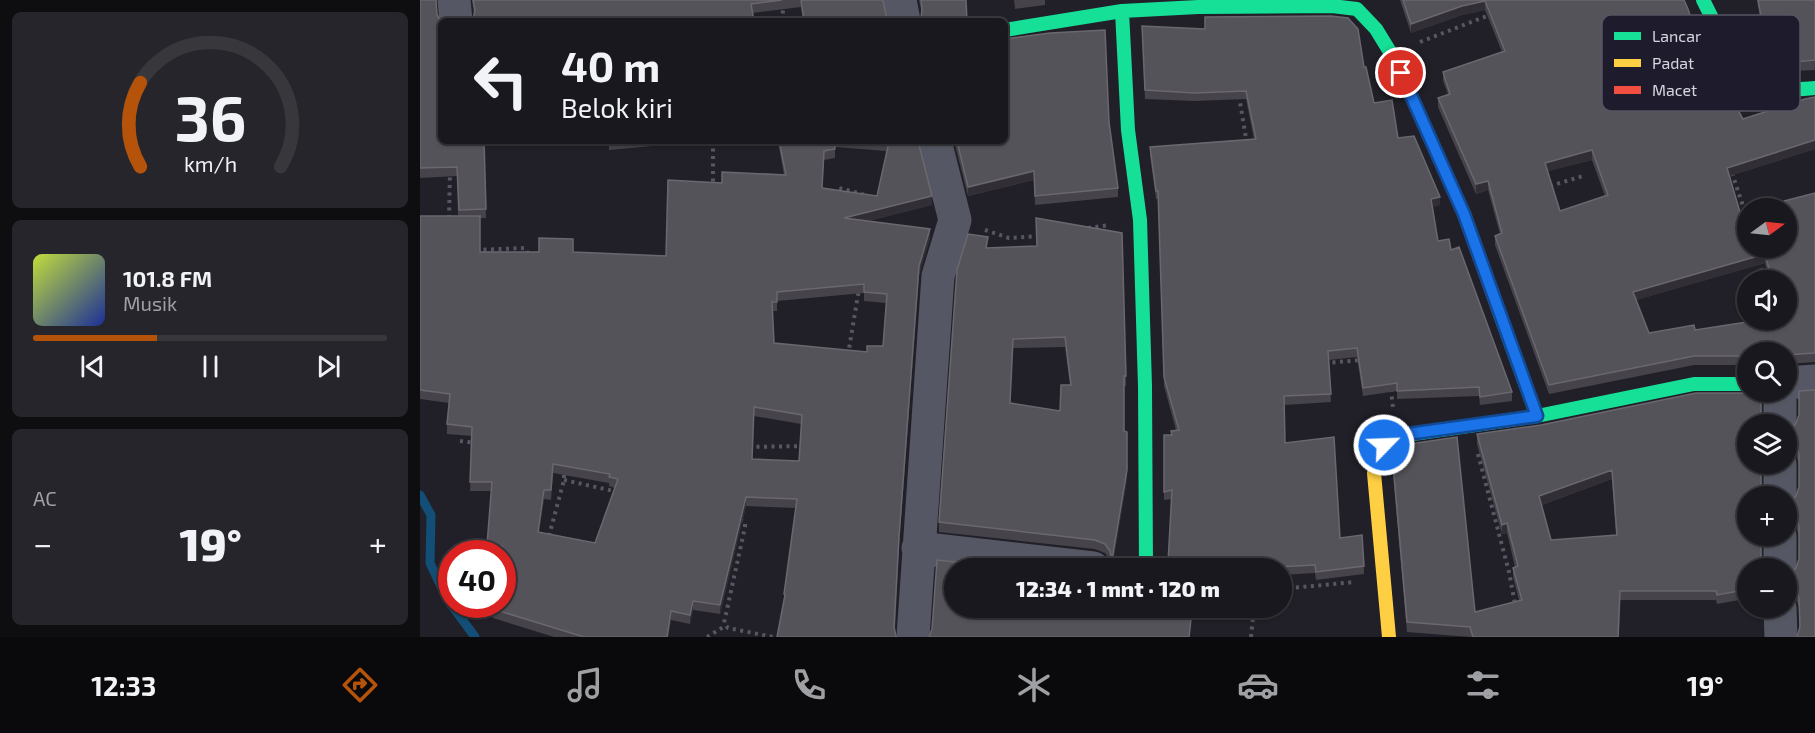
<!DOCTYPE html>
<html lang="id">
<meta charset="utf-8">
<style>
body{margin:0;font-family:"Exo 2",sans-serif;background:#26252b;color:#f1f3f6;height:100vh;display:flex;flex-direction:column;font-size:22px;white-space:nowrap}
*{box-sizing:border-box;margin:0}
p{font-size:20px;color:#9fa0a4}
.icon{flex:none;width:33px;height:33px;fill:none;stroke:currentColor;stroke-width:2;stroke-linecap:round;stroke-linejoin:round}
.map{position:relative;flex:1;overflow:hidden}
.drawer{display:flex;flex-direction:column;gap:12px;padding:12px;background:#0e0d10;width:420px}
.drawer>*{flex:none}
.banner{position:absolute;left:18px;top:18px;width:570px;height:126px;border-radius:9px;box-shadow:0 2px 4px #0004,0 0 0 2px #37373c;background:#19181e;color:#f1f3f6;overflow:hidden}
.needle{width:39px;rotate:75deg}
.buttons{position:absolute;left:1317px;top:198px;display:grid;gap:12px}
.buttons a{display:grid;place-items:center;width:60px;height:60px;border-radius:50%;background:#19181e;box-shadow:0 2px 4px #0004,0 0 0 2px #37373c;font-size:30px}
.speed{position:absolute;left:18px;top:540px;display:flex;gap:12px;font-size:30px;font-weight:700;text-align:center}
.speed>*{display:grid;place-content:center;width:78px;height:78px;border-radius:50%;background:#19181e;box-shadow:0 2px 4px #0004,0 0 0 2px #37373c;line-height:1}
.speed .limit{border:9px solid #d22;background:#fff;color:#111}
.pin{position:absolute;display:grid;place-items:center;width:51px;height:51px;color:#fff;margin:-26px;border:3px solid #fff;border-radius:50%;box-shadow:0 2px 6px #0007}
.me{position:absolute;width:66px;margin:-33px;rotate:66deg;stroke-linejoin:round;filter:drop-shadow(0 0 4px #0008)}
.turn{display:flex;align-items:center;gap:21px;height:126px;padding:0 24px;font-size:27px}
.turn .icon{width:78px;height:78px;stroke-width:2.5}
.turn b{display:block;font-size:42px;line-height:51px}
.big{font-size:45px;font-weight:800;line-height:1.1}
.drawer .card{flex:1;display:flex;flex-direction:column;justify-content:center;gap:9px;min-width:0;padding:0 21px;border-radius:9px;background:#26252b}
.drawer .dial{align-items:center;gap:0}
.dial svg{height:156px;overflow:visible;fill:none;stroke:#37373c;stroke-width:7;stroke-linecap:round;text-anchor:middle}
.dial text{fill:#f1f3f6;stroke:none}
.song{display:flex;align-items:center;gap:18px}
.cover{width:72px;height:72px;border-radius:9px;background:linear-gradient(135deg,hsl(70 70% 55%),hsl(230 70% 35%))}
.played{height:6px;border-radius:3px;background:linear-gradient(90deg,#b45309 35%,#37373c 35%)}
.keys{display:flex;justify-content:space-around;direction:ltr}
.heat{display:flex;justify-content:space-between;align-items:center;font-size:33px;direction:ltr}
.trip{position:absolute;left:524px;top:558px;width:348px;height:60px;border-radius:30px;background:#19181e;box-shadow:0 2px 4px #0004,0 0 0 2px #37373c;font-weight:800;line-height:60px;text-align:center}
.tabs{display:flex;height:96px;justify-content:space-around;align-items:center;background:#0a0a0c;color:#9fa0a4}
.tabs .icon{width:42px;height:42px}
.tabs .current{color:#b45309}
.tabs b{font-size:27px;color:#f1f3f6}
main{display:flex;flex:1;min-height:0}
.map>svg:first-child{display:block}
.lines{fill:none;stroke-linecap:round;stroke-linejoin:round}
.stream{stroke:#134e77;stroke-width:9}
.path{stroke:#565861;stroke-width:4;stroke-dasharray:3 4.5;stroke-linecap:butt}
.street{stroke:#555864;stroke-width:33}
.fast{stroke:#16e098;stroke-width:14}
.slow{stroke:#ffcf43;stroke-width:14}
.jam{stroke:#f24e42;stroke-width:14}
.wall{fill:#46434a;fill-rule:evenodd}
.shaded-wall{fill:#312e36}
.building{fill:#55535a;stroke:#6a676f;stroke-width:1.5;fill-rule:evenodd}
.route-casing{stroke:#114b97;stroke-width:15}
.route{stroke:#1a73e8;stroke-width:10}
.key{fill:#1e1c2c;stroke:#555462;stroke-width:1.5}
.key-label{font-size:16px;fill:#d6d5e0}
</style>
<main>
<section class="drawer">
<div class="card dial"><svg viewBox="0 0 100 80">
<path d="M14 69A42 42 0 1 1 86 69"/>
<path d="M14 69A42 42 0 0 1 14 26" stroke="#b45309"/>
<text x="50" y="56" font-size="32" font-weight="700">36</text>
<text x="50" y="72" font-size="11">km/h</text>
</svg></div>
<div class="card">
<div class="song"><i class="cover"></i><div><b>101.8 FM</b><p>Musik</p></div></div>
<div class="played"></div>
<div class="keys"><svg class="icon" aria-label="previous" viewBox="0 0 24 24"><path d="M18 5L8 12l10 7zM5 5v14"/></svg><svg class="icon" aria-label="pause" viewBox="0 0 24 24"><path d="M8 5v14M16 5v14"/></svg><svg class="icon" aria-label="next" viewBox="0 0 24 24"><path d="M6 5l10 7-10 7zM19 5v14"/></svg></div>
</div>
<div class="card"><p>AC</p>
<div class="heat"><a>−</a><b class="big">19°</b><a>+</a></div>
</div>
</section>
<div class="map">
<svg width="1395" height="637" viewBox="0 0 1395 637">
<rect width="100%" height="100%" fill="#212028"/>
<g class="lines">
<path class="stream" d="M0 495 11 515 10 563 27 599 55 637"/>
<path class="path" d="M362 21 363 10 371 0
M1000 42 1072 14
M819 96 827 144
M293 141V185
M1312 173 1328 221
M1130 186 1163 176
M415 194 419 188 445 195
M29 218 30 172
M668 228 690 225
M565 230 589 238 619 236
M56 250 105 248 109 256
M1339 261 1344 280
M428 355 439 289
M905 363 942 360
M971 389 973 408
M40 441 56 443
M329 447 384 446
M1058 454 1089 572 1095 604
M144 480 198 492
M320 520 325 522V527L304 623 308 628 353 637
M129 536 144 480V471
M861 589 935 582
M287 637 305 626
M831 637 834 608"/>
<path class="street" d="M34 0 36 21
M480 0 484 21
M1366 383 1395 381
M1360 424V392
M1360 496V464
M498 548 673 568
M1360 568V536
M1360 608 1361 637
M493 637 518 276 535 220 515 141"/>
<path class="fast" d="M1283 0C1299 31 1316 74 1353 87 1366 91 1381 89 1395 88
M702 11 708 130 720 220 725 386 726 568
M585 30 702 11 778 7 912 6 937 9 956 29 975 60
M1078 309 1117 416
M993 434 1117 416 1274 384H1328"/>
<path class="slow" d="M969 637 954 473C959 447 967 438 993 434"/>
<path class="jam" d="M975 60 1044 214 1078 309"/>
</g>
<path class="wall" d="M0 0 17 14 64 141 66 218H60V252H153L246 256 302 183 364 175 358 141H498L512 205 448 221 510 238 499 275 479 546 475 629 364 603V594L376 508 326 506 300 614 273 610 270 624 251 620 248 637H134L73 618V609L82 604V554H67L71 491H50L52 436 27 434V424L29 403 0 399V216H38L37 176 0 178ZM415 147 467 151 457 196 402 189 404 160 415 158ZM444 293V301L466 303 463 346 447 352 354 343 353 311H357V301ZM334 416 381 424 379 461 332 459ZM133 473 189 483V486L195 488 175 543 119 532 124 499 131 500Z
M52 0H463L466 15 468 21H383L381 7 332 13 53 19 54 14Z
M499 0H546L501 19 502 14Z
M594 0H625V5L595 9Z
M980 0H1264L1284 59 1306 88 1323 119 1395 149 1310 176 1327 236 1368 226 1366 220V208H1364V201L1395 193V362L1366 364V352H1328V365H1274L1129 394 1075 245V236L1080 234 1068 190 1056 194 1018 107V98L1028 94 1023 81V72L1082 52 1065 10 1042 15 991 33ZM1172 160 1185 196 1140 211 1128 171ZM1345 263 1349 280H1366V320L1275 330 1229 333 1216 300Z
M1337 0H1395V70L1375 71 1367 42 1345 46Z
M722 34 944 67 954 103 978 138 1020 205 1013 207 1018 241 1031 250 1092 392V401L1060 405 1059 396 977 399V391L943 396 937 357 909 360 911 402 864 405 865 443 920 538 944 566V574L896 580 895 573 861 575V568H748L752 499 744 500V435H751L756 430 744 386 738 199H736L730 155V147L834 139 826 99 774 101 725 99Z
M689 122 698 188V197L615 205 614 180 548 196 534 141H585Z
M189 141H232V146L189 150Z
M567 248 706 376V386H704V431L707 479 692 568 690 560 685 553 675 549 519 532V522ZM645 347 650 385 640 411 590 403 593 348Z
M1376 423 1395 637 1378 636 1379 628V607L1374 594 1366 592V575L1370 574 1376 568 1379 559V536L1376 527 1370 520 1366 519V504L1369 503 1376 496 1379 487V464L1376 455 1370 448 1366 447V431L1370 430Z
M1121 425 1328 568V596H1325V599L1297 604 1296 600H1200L1199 637H1050L987 632 973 474V464L1055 612 1099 600 1093 577V568L1095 567 1087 533 1082 534 1057 444V434ZM1192 479 1196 535 1131 540 1122 505Z"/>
<path class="shaded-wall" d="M1065 1V10L1042 15 991 33V24L1042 6Z
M1395 140V149L1307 177V168Z
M1172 150V160L1125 172V163Z
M614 171V180L548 196V187Z
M1068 181V190L1056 194V184Z
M512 196V205L424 227V218Z
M1020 197V205L1011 208V199Z
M510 229V238L499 275 479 546 474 636 479 537 499 266Z
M1345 254V263L1213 301V292Z
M707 470V479L692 568V560Z
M1192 470V479L1119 506V496Z
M124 490V499L118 541V532Z
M326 497V506L300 614V605Z
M1087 523V533L1082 534V525Z
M273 601V610L270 624V615Z
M251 611V620L248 637H247Z"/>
<path class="building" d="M0 0H16L17 14 21 23V141H64L66 209 39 210 37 167 0 168Z
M53 0H362L331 4 334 21H52L53 19 55 10Z
M381 0H463L466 15 468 21H384Z
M501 0H546L547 21H500L501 19 502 8Z
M983 0H1264L1268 9 1284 59 1297 55 1306 80 1302 81 1323 119 1385 99 1395 97V140L1307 168 1327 236H1328V248H1366V226L1370 225 1364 201 1395 193V353L1366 355V352H1328V356H1274L1129 385 1075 236 1082 233 1068 181 1056 184 1018 98 1030 94 1023 72 1085 51 1065 1 1042 6 991 24ZM1172 150 1188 195 1140 211 1125 163ZM1345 254 1352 280H1366V320H1340L1275 330 1274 325 1229 333 1213 292Z
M1338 0H1395V60L1375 62 1367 33 1345 37Z
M911 16 928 18 938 29 944 67H946L954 103 972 100 978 138 994 136 1020 197 1011 199 1018 241 1029 239 1031 250 1039 247 1092 392 1060 397 1059 387 977 391V383L943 388 937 348 908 351 911 394 864 396 865 443 914 437 920 538 942 535 944 566 896 572 895 565 832 568 748 563 752 490 744 492V435H752L751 431 759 430 744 377 738 191H736L730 147 836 139 826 91 774 93 725 90 722 26 785 29V17Z
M685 30 689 122 698 188 615 196 614 171 548 187 537 141H585V39L630 33Z
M359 141H414L415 149 404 151 402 188 457 196 469 142 461 141H498L512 196 424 218 510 229 499 266 479 537 474 627 476 636 477 637H357L365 595 364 594 377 499 326 497 300 605 273 601 270 615 251 611 247 637H164L73 609 74 604H82V554H80L82 546 67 545 72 482H50L52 427 27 424 30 394 0 390V216H60V252H119V238L153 239V252L246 256 248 180 302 183V172L366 175ZM444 284V292L467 294 463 346H447V352L354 343 352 302H357V292ZM334 407 382 415 379 461 332 459ZM133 464 190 474 189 477 198 479 175 543 118 532 124 490H131Z
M616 218 702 233 706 376H704V431L707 432V470L692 560 690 551 685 544 675 540 519 522 537 270 548 234 568 237 566 248 617 246ZM645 337 651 385H641L640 411 590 403 593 339Z
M1395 390V637H1377L1380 627 1379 598 1374 585 1366 582V575L1370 574 1376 568 1379 559V526L1376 518 1370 511 1366 510V504L1369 503 1376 496 1379 487V454L1376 446 1370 439 1366 438V431L1370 430 1376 423 1379 415V391Z
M1335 392H1341V415L1345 424H1328V464H1341V487L1345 496H1328V536H1341V559L1344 568H1328V586H1324L1325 590 1297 595 1296 591H1200L1198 637H1053L1050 627 987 622 973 464 977 452 983 445 1037 437 1055 612 1102 600 1093 568 1098 566 1087 523 1082 525 1057 434 1121 425 1276 393H1328ZM1192 470 1197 535 1131 540 1119 496Z
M517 560 592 568H534V608H761L771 619 769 637H509L512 629Z"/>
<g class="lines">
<defs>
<path id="route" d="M964 445 975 437 988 434 1117 416 1044 214 981 73"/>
</defs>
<use href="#route" class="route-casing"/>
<use href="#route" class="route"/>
</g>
<rect x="1182" y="15" width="198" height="96" rx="9" class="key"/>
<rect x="1194" y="32" width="27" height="8" fill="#16e098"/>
<rect x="1194" y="59" width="27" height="8" fill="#ffcf43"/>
<rect x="1194" y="86" width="27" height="8" fill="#f24e42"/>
<g class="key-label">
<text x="1232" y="42">Lancar</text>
<text x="1232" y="69">Padat</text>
<text x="1232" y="96">Macet</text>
</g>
</svg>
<div class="buttons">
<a><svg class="needle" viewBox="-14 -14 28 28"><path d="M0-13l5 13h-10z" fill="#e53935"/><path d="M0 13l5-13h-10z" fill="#9fa0a4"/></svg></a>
<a><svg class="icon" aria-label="sound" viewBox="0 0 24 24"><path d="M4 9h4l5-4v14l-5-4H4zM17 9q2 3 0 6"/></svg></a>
<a><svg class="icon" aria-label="search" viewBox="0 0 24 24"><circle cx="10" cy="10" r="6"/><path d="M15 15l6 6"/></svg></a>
<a><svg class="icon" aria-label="layers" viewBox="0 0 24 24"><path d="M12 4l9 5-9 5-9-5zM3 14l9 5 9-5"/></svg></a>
<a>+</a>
<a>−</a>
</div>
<div class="speed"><div class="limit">40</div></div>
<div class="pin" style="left:981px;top:73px;background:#d93025"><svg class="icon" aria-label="arrive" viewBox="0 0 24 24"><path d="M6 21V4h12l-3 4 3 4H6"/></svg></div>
<svg class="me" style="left:964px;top:445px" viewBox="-20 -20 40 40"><circle r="17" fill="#1a73e8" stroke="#fff" stroke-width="3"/><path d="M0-11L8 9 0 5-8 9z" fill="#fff"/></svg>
<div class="trip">12:34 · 1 mnt · 120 m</div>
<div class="banner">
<div class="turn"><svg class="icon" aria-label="left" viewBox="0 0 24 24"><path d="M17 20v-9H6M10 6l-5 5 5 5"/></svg><div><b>40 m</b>Belok kiri</div></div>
</div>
</div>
</main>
<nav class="tabs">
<b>12:33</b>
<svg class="icon current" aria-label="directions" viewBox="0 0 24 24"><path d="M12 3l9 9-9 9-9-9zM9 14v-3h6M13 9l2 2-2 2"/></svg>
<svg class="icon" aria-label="music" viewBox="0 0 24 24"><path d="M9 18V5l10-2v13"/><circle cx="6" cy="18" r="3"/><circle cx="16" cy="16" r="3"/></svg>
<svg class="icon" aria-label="phone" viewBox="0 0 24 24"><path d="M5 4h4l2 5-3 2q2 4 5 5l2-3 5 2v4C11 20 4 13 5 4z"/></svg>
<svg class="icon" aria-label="climate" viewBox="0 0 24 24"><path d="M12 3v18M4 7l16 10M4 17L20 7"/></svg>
<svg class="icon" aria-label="car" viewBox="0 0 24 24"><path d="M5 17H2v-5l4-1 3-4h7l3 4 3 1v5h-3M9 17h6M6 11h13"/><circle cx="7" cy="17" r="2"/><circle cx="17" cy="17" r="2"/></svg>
<svg class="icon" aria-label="filters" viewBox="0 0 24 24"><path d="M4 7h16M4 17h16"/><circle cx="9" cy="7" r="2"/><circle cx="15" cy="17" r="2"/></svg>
<b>19°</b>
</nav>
